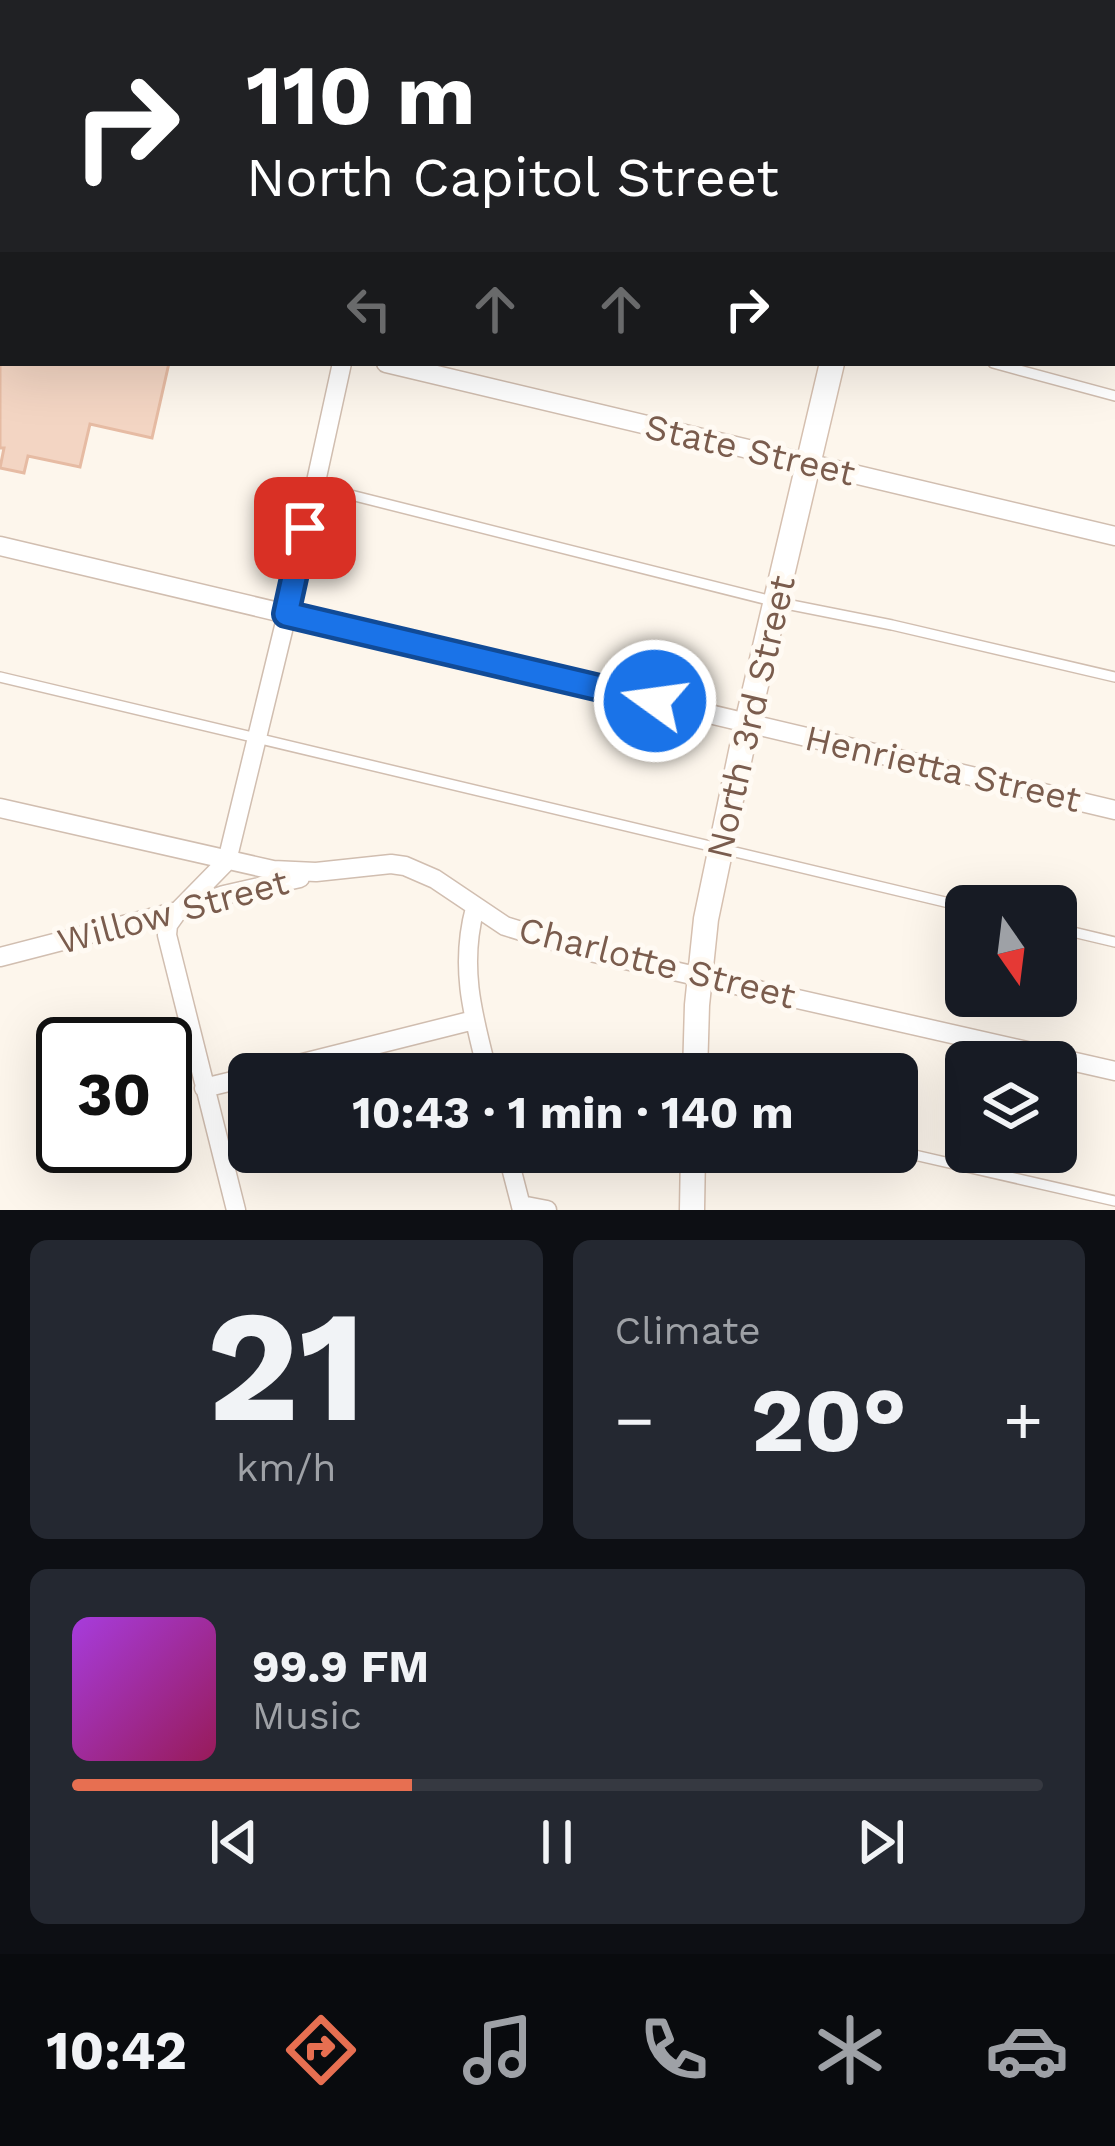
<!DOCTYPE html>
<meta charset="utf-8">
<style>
body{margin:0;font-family:"Work Sans",sans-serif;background:#242831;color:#f1f3f6;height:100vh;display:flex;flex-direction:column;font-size:45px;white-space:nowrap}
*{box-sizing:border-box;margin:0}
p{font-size:39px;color:#9ea1a6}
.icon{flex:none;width:66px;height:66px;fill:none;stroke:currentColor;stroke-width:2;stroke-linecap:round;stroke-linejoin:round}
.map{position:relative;height:1210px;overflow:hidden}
.panel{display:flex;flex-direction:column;gap:30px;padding:30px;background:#0d0f14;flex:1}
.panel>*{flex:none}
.top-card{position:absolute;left:0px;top:0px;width:1116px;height:366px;box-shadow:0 12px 48px #0002;background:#202124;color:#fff;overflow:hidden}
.needle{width:78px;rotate:166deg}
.fabs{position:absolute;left:945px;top:885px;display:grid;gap:24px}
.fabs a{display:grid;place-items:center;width:132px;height:132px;border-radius:18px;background:#171b24;box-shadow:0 12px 48px #0002;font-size:60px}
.speed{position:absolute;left:36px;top:1017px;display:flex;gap:24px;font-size:60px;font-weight:700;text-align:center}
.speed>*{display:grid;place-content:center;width:156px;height:156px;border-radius:50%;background:#171b24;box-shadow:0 12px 48px #0002;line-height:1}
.speed .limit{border:6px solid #111;border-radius:18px;background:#fff;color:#111}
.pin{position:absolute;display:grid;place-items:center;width:102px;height:102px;color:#fff;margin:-51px;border-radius:24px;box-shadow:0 6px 18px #0006}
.me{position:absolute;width:132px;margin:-66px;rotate:284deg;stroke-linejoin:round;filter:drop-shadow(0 0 9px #0008)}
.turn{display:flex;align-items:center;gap:42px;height:252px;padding:0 48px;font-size:54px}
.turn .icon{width:156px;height:156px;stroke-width:2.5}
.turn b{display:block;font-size:84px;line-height:102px}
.lanes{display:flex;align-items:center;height:114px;padding:0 48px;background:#0003;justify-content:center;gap:60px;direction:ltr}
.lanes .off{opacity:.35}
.big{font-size:90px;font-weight:700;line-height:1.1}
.panel .widget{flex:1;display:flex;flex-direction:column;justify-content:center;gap:18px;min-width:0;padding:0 42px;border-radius:18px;background:#242831}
.panel .dial{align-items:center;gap:0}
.dial b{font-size:156px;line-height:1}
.song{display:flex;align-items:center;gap:36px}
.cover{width:144px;height:144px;border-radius:18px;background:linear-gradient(135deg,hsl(280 70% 55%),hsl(330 70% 35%))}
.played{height:12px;border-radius:6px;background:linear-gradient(90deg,#e76f51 35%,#363941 35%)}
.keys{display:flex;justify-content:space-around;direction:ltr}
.heat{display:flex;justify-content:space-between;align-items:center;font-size:66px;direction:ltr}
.panel .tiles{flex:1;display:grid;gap:30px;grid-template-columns:1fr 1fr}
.widget:last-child{grid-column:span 2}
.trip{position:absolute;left:228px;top:1053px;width:690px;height:120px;border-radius:18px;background:#171b24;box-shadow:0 12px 48px #0002;font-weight:700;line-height:120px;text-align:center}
.dock{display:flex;height:192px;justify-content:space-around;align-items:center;background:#090b0e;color:#9ea1a6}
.dock .icon{width:84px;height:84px}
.dock .selected{color:#e76f51}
.dock b{font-size:54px;color:#f1f3f6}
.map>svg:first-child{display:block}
.building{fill:#f3d5c3;stroke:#e6bba3;stroke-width:3}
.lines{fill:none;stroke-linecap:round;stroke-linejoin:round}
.service-casing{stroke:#d1beb0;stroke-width:12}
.minor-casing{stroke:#d1beb0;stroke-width:21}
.secondary-casing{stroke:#d6c0b0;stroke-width:27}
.service{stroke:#fff;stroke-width:9}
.minor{stroke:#fff;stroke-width:18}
.secondary{stroke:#fff;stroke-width:24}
.route-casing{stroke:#114b97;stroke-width:30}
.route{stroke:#1a73e8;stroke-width:21}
.labels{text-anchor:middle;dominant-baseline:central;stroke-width:10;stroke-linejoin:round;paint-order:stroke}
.street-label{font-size:36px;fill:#7a5c4d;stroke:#fffaf3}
</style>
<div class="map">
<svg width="1115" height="1210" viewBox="0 0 1115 1210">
<rect width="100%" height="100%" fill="#fdf6ec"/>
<path class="building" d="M0 303 3 304V363H169L152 438 90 424 80 467 28 456 24 473 0 468 4 448H0Z"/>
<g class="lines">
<defs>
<path id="service" d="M567 0 580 3
M1113 129 1115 130
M0 131 3 132
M993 363 1115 396
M315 486 776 602 892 625 1115 677
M0 677 966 907
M1056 928 1115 942
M897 1151 1115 1201"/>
<path id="minor" d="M6 0 19 3
M425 3 426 0
M1113 264 1115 265
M0 271H3
M386 363 1115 536
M0 546 1115 810
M0 808 273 870 316 872 391 864 405 866 435 879 505 926 586 951 1115 1071
M475 908C459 967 473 1016 488 1074
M0 957 178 911 224 895 300 878
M259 1074 474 1020
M204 1088 249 1077
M507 1152 522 1210
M521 1205 547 1210
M236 1210 167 935 168 925 178 911 227 861 287 614 342 363"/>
<path id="secondary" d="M916 3 917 0
M695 1074 697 1005 706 919 747 723 832 363
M692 1210 693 1152"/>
</defs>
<use href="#service" class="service-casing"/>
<use href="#minor" class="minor-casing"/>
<use href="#secondary" class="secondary-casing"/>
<use href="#service" class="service"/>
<use href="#minor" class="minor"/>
<use href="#secondary" class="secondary"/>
</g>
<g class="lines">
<defs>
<path id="route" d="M305 528 286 614 655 701"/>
</defs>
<use href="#route" class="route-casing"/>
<use href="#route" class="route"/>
</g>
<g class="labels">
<g class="street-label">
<text transform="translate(750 450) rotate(13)">State Street</text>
<text transform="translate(751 717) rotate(-77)">North 3rd Street</text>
<text transform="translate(943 769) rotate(13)">Henrietta Street</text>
<text transform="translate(173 912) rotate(-15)">Willow Street</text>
<text transform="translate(657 963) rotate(14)">Charlotte Street</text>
</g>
</g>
</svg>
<div class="fabs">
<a><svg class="needle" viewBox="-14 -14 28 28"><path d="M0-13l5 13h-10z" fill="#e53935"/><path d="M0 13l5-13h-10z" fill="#9ea1a6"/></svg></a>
<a><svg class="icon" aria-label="layers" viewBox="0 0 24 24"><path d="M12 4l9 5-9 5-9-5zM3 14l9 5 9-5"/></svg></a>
</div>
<div class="speed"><div class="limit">30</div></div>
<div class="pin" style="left:305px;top:528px;background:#d93025"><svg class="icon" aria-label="arrive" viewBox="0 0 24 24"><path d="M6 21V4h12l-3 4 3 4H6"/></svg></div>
<svg class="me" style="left:655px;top:701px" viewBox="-20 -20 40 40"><circle r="17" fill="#1a73e8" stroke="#fff" stroke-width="3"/><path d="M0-11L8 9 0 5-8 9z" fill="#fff"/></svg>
<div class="trip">10:43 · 1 min · 140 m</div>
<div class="top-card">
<div class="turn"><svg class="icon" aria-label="right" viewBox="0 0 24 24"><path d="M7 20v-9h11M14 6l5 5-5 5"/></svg><div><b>110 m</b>North Capitol Street</div></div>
<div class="lanes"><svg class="icon off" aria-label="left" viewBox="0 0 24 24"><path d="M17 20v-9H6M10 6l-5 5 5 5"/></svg><svg class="icon off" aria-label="ahead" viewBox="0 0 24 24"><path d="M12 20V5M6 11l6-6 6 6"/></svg><svg class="icon off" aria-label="ahead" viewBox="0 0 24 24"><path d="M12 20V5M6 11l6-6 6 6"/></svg><svg class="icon" aria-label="right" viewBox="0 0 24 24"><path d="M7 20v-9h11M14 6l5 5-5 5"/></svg></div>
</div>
</div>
<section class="panel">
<div class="tiles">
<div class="widget dial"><b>21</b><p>km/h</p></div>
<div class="widget"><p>Climate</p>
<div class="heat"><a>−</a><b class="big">20°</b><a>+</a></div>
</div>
<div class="widget">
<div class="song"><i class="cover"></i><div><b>99.9 FM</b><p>Music</p></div></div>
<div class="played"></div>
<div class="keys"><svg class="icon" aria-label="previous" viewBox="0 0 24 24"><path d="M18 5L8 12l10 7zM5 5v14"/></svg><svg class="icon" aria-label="pause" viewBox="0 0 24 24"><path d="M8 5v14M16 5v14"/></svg><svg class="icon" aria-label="next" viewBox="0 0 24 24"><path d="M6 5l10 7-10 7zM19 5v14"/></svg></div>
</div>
</div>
</section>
<nav class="dock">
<b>10:42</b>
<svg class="icon selected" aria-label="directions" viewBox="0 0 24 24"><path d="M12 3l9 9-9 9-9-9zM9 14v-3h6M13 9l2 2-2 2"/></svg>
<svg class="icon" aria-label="music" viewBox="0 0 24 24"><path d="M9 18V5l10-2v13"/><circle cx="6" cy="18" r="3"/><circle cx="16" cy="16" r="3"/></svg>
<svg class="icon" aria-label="phone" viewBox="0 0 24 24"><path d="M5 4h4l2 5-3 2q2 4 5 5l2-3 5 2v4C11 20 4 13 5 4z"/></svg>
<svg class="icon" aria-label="climate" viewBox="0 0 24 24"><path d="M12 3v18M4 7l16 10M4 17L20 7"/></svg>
<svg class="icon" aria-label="car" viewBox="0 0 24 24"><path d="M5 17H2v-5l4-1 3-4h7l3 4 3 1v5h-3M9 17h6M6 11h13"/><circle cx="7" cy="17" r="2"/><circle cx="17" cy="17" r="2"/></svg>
</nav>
